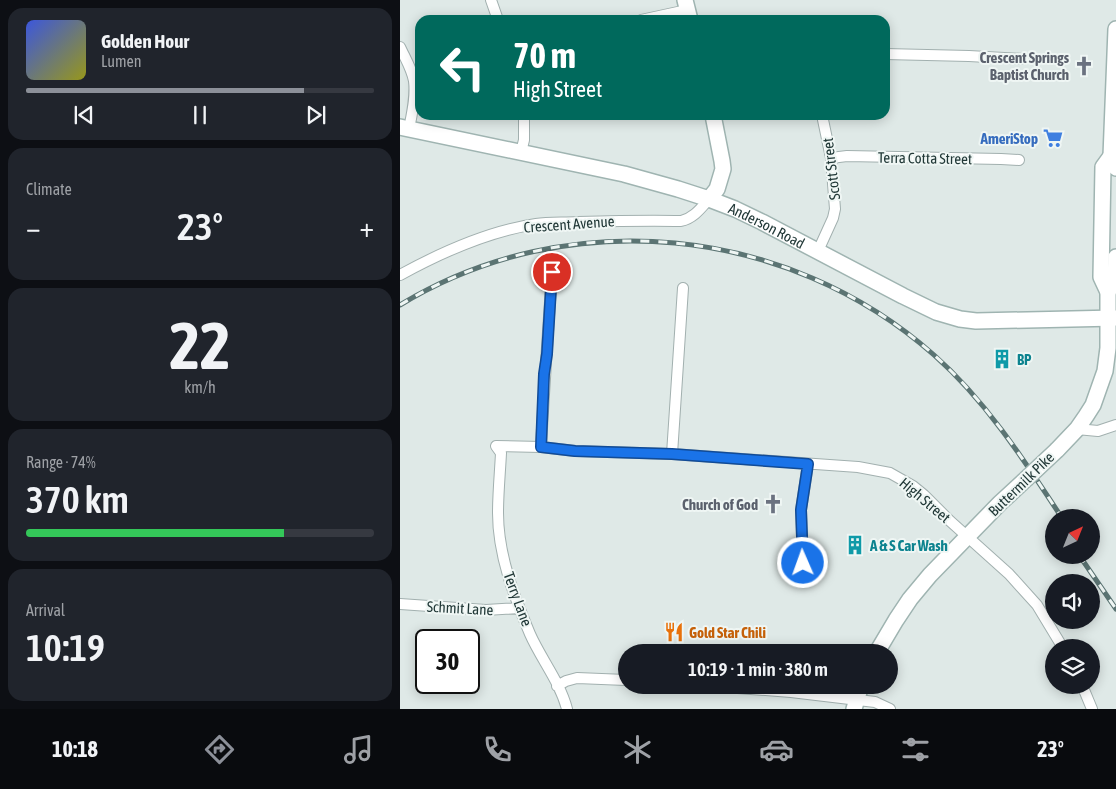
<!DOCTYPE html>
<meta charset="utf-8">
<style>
body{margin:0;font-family:"Asap Condensed",sans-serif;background:#20242c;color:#f1f3f6;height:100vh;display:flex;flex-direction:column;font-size:19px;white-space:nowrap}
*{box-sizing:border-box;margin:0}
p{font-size:16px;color:#9ea1a6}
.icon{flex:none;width:28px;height:28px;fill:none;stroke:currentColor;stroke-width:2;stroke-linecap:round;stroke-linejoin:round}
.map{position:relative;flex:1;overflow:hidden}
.details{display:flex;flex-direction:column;gap:8px;padding:8px;background:#0d0f14;width:400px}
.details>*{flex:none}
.top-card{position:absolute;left:15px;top:15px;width:475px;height:105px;border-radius:15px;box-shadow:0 2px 12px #0003;background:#00695c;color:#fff;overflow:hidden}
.needle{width:32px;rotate:43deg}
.controls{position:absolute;left:645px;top:509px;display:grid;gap:10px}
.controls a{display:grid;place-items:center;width:55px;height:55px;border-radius:50%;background:#171b24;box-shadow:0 2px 12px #0003;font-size:25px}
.speed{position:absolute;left:15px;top:629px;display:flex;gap:10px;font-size:25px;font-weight:700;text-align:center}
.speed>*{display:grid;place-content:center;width:65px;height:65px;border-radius:50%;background:#171b24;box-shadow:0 2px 12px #0003;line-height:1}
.speed .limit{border:2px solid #111;border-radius:8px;background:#fff;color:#111}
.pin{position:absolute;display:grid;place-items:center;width:42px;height:42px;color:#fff;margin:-21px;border:2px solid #fff;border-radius:50%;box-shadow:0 1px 5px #0007}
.me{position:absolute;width:55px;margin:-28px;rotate:358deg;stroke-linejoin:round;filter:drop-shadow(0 0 4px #0008)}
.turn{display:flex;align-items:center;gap:18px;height:105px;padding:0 15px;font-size:22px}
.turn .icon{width:65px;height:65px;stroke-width:2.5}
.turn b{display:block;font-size:35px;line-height:42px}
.big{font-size:38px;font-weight:600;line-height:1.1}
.details .tile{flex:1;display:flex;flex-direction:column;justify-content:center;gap:8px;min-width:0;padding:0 18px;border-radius:15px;background:#20242c}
.details .dial{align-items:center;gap:0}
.dial b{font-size:65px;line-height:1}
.song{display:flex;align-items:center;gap:15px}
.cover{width:60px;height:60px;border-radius:8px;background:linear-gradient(135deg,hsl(230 70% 55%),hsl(60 70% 35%))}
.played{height:5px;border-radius:2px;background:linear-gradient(90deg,#8c9099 80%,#363941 80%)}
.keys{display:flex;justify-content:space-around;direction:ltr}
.heat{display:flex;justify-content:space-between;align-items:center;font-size:28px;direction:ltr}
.charge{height:8px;border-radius:4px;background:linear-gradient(90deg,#34c759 74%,#363941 0)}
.trip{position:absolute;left:218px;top:644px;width:280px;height:50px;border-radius:25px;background:#171b24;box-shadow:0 2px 12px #0003;font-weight:600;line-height:50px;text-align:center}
.tab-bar{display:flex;height:80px;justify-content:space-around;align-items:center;background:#090b0e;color:#9ea1a6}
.tab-bar .icon{width:35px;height:35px}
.tab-bar .active{color:#8c9099}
.tab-bar b{font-size:22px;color:#f1f3f6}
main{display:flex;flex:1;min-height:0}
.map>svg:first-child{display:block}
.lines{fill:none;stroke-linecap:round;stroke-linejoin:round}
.street-casing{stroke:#a2b0af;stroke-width:12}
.secondary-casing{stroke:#9fb4b1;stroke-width:18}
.street{stroke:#fff;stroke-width:10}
.secondary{stroke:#fff;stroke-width:15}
.rail-casing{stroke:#5b7473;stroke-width:5}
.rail{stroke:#eff6f4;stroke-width:3;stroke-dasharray:9;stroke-linecap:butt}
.secondary-bridge-casing{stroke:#9fb4b1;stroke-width:18;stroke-linecap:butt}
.secondary-bridge{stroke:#fff;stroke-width:15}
.route-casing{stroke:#114b97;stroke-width:12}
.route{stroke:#1a73e8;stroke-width:9}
.labels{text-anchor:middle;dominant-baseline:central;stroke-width:4;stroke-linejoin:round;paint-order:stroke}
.worship-label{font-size:15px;font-weight:bold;fill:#5b616d;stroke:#eff6f4;text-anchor:end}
.shop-label{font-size:15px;font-weight:bold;fill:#366cbe;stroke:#eff6f4;text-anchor:end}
.street-label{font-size:15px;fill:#213837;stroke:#eff6f4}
.culture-label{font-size:15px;font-weight:bold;fill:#0d838f;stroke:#eff6f4;text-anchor:start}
.food-label{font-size:15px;font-weight:bold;fill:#c56008;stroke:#eff6f4;text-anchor:start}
</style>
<main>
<section class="details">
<div class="tile">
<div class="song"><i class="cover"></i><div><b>Golden Hour</b><p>Lumen</p></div></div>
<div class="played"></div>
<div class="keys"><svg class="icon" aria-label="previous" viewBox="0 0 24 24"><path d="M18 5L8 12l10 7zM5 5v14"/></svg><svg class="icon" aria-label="pause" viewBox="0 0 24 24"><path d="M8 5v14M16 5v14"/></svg><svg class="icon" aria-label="next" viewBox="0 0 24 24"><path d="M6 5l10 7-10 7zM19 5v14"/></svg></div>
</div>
<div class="tile"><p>Climate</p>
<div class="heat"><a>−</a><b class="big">23°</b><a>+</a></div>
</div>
<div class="tile dial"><b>22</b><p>km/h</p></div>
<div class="tile"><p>Range · 74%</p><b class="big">370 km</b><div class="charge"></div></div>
<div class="tile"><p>Arrival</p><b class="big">10:19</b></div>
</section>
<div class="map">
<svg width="716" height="709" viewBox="0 0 716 709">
<rect width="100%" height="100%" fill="#dfe9e7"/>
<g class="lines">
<defs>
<path id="street" d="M91 0 98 20
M241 20 287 10
M0 47C5 58 12 69 14 81 16 97 12 113 9 129
M485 54 569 56 623 59
M121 152 124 140V115
M431 158 447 156 601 159 619 160
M418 251 433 218 435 209 431 158 422 115
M0 275C42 252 88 231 136 224 149 222 164 223 178 222 212 221 247 220 281 221 294 218 301 208 309 199
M677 429 698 431 716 425
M141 447C144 389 148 331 152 272
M272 454 283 288
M403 563 401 510 408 464
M0 604 86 610 119 608
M297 685 391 692 475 702 490 709
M682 685 692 709
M157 686 166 681 177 678 226 680
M167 709C160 682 141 659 130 634 114 596 98 555 98 513 98 493 100 473 101 453L96 446 141 447 175 451 272 454 458 467 490 473 513 486 524 495 550 521 609 574 637 605 663 648"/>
<g id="secondary">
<path d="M285 0 290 20"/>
<path d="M716 29 711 156 716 168"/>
<path id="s1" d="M0 127 224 174 278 189 309 199 335 209 362 222 503 296 536 312 560 319 576 321 716 318"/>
<path d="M309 199 317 189 323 169 322 161 313 115"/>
<path d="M708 292 715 279 716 257"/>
<path d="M657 450 677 429 686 416 693 405 705 371 708 348V292L701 277 703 167 711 156"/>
<path d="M477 652 496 620 510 599 530 575 600 503 626 479"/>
<path d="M454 709 461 685"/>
</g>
</defs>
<use href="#street" class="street-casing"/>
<use href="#secondary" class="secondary-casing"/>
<use href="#street" class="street"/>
<use href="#secondary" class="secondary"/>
<defs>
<path id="rail" d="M0 305C168 203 387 225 534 355 586 401 624 460 662 518
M679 555 716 609"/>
</defs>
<use href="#rail" class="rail-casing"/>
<use href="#rail" class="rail"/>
<defs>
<path id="secondary-bridge" d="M626 479 657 450"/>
</defs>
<use href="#secondary-bridge" class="secondary-bridge-casing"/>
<use href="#secondary-bridge" class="secondary-bridge"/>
</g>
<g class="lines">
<defs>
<path id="route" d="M152 272 147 354 144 374 141 447 175 451 272 454 408 464 401 510 403 563"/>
</defs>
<use href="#route" class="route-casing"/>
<use href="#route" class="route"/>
</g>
<defs>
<symbol id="church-bare" viewBox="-9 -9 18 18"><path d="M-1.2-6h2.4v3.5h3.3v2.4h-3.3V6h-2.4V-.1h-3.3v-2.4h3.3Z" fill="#6b7280" stroke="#eff6f4" stroke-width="2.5" paint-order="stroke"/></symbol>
<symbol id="supermarket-bare" viewBox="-9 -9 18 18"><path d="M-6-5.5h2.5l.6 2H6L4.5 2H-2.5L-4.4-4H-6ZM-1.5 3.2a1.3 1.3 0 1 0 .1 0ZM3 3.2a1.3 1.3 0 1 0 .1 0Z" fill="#3f7fe0" stroke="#eff6f4" stroke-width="2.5" paint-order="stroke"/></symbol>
<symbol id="building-bare" viewBox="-9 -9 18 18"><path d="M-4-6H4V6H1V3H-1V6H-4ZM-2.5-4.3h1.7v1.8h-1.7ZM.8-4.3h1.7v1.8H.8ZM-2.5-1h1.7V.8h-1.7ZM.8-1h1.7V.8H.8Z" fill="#0f9aa8" stroke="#eff6f4" stroke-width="2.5" paint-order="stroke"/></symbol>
<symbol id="restaurant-bare" viewBox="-9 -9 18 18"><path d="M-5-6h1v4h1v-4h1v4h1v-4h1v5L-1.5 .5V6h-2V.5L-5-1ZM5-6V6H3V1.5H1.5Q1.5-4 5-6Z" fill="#e8710a" stroke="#eff6f4" stroke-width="2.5" paint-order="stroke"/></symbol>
</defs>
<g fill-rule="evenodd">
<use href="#church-bare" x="670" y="52" width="28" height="28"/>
<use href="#supermarket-bare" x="639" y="124" width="28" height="28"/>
<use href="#building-bare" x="588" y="345" width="28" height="28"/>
<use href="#church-bare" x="359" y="490" width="28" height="28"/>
<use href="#building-bare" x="441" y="531" width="28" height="28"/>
<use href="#restaurant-bare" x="260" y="618" width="28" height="28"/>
</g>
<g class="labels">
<g class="worship-label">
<text x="669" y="57">Crescent Springs<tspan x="669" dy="17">Baptist Church</tspan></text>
<text x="358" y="504">Church of God</text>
</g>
<g class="shop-label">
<text x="638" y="138">AmeriStop</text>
</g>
<g class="street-label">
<text transform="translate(525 158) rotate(1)">Terra Cotta Street</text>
<text transform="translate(431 169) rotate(-97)">Scott Street</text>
<text transform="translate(169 224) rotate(-4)">Crescent Avenue</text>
<text stroke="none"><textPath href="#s1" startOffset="381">Anderson Road</textPath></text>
<text transform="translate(621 484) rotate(-44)">Buttermilk Pike</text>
<text transform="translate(525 500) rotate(40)">High Street</text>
<text transform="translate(118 599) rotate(70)">Terry Lane</text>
<text transform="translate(60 608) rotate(3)">Schmit Lane</text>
</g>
<g class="culture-label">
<text x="617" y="359">BP</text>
<text x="470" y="545">A &amp; S Car Wash</text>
</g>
<g class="food-label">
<text x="289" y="632">Gold Star Chili</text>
</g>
</g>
</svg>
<div class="controls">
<a><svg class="needle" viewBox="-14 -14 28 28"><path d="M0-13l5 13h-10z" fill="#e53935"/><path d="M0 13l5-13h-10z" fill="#9ea1a6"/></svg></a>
<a><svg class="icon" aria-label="sound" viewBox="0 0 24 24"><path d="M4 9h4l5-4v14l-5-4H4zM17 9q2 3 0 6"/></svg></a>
<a><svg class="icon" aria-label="layers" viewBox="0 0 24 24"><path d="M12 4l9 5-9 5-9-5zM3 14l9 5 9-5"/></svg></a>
</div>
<div class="speed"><div class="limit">30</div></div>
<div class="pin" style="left:152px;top:272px;background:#d93025"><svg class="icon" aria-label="arrive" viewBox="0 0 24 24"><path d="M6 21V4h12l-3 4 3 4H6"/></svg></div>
<svg class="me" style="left:403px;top:563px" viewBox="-20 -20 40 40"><circle r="17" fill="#1a73e8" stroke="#fff" stroke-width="3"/><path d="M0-11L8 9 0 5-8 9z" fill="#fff"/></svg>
<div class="trip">10:19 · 1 min · 380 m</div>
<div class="top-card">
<div class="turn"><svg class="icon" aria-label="left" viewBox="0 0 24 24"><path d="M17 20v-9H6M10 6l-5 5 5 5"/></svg><div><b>70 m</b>High Street</div></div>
</div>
</div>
</main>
<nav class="tab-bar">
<b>10:18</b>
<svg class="icon active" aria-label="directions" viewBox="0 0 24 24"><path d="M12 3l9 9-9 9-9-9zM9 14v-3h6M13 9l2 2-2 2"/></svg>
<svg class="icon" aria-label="music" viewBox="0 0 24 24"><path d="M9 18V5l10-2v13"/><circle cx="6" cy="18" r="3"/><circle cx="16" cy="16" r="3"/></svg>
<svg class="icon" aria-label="phone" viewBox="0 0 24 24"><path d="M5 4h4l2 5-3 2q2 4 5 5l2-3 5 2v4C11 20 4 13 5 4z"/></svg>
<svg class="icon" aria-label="climate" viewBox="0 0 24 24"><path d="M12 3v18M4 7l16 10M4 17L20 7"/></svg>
<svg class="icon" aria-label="car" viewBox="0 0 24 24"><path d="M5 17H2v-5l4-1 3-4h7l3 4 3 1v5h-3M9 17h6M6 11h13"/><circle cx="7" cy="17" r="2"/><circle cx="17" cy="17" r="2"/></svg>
<svg class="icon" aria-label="filters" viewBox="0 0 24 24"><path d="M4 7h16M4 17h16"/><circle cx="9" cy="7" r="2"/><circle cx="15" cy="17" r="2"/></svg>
<b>23°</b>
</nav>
